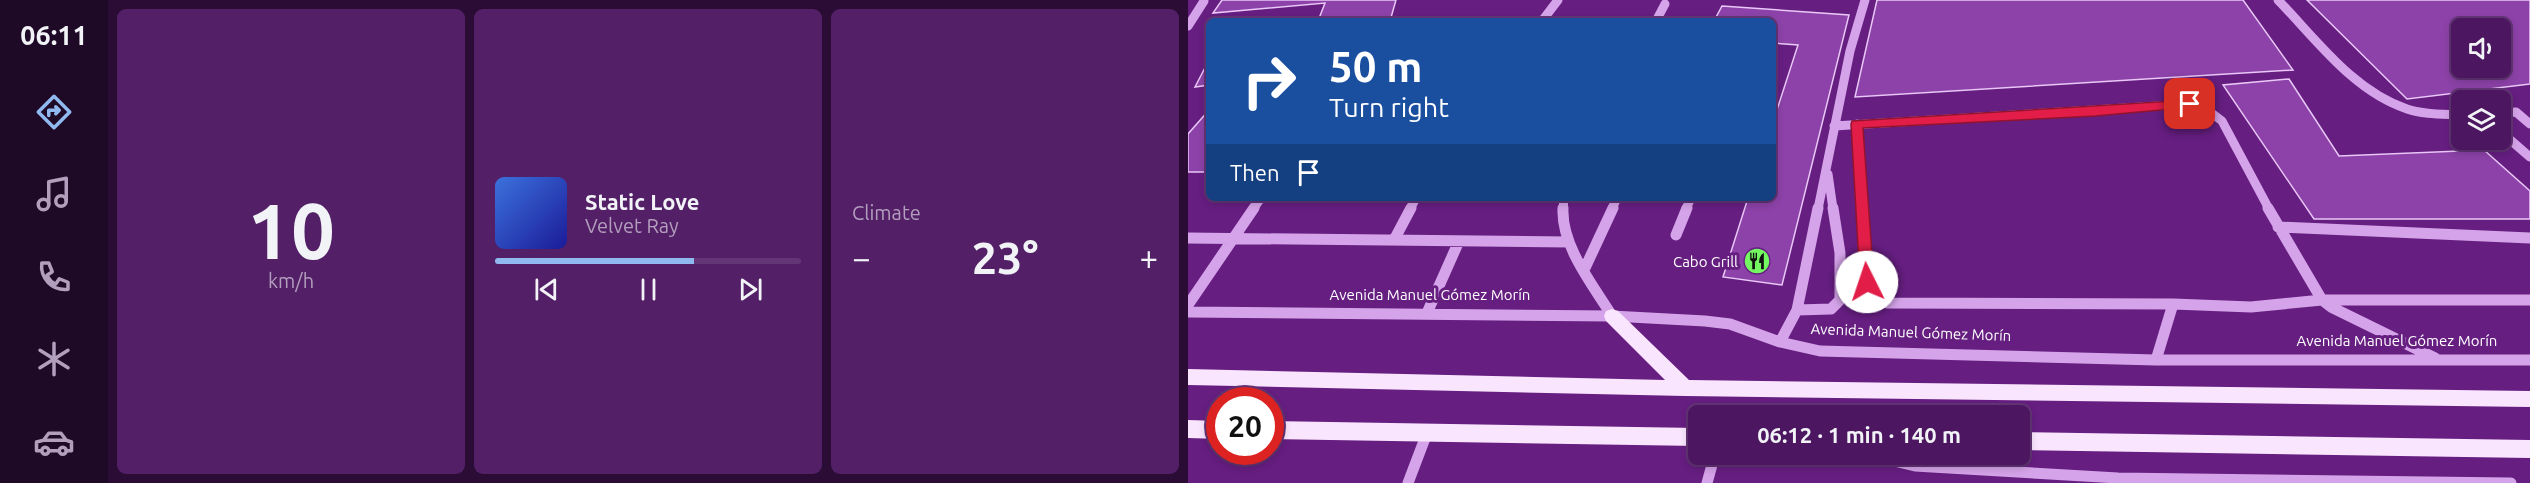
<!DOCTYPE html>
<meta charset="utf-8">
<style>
body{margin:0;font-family:Ubuntu,sans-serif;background:#531f67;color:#f1f3f6;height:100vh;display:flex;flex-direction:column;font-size:22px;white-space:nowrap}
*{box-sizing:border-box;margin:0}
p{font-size:20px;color:#b29fbd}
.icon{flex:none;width:33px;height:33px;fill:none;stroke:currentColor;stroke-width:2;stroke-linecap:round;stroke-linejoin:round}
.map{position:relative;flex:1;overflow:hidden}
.drawer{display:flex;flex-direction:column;gap:9px;padding:9px;background:#2a0c35;width:1080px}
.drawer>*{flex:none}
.top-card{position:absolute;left:18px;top:18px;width:570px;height:183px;border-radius:9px;box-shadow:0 3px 9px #0003,0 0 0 2px #633576;background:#1a4fa0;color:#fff;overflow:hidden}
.tools{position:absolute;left:1263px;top:18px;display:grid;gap:12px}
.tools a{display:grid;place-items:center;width:60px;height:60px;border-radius:9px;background:#4c1661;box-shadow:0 3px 9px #0003,0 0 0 2px #633576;font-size:30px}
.speed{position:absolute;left:18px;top:387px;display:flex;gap:12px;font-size:30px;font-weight:700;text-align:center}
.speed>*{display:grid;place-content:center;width:78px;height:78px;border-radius:50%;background:#4c1661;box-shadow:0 3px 9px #0003,0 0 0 2px #633576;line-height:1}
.speed .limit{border:9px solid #d22;background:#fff;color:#111}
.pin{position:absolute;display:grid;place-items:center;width:51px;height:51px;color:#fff;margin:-26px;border-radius:12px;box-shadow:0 3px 9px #0006}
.me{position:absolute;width:66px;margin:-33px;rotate:356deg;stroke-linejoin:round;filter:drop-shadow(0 0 4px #0008)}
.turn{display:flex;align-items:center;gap:21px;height:126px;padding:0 24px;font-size:27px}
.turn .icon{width:78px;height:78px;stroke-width:2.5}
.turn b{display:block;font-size:42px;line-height:51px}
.then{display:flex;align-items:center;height:57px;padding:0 24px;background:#0003;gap:12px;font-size:22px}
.big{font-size:45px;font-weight:700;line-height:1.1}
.drawer .widget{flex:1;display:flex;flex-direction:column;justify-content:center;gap:9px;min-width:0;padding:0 21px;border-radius:9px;background:#531f67}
.drawer .dial{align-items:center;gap:0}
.dial b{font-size:78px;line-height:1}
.song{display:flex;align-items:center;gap:18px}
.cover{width:72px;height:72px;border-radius:9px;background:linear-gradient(135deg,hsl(220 70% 55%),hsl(240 70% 35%))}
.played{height:6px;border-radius:3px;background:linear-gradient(90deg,#90b9f0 65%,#633576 65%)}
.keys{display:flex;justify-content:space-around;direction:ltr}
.heat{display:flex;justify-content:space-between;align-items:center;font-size:33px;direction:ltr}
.drawer .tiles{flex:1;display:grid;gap:9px;grid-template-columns:repeat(3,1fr)}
.trip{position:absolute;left:500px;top:405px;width:342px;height:60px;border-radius:9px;background:#4c1661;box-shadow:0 3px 9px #0003,0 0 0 2px #633576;font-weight:700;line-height:60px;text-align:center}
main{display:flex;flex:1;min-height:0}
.tab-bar{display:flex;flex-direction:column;width:108px;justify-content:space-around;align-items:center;background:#1e0927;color:#b29fbd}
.tab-bar .icon{width:42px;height:42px}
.tab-bar .selected{color:#90b9f0}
.tab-bar b{font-size:27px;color:#f1f3f6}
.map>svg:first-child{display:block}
.building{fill:#8c42a8;stroke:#e9c7f7;stroke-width:1.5;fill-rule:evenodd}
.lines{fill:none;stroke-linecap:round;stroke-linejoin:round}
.minor-far1{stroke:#d5a3e9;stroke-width:9}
.minor{stroke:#d5a3e9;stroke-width:11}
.major{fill:#f9e6fe;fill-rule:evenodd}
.route{fill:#e11d48;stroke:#92132f;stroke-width:1.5}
.labels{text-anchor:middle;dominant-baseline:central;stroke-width:6;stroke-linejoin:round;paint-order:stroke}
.poi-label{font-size:15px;fill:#fff;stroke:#661e81;text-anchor:end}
.street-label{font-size:15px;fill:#fff;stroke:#661e81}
</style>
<main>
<nav class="tab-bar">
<b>06:11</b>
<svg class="icon selected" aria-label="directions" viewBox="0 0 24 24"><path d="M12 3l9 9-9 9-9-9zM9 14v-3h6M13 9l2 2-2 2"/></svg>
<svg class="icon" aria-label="music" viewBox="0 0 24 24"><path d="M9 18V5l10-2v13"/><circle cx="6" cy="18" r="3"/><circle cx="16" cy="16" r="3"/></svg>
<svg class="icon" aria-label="phone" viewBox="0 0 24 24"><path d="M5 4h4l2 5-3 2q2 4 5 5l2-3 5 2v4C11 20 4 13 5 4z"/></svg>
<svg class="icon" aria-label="climate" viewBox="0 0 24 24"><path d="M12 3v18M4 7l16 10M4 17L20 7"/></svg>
<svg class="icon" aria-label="car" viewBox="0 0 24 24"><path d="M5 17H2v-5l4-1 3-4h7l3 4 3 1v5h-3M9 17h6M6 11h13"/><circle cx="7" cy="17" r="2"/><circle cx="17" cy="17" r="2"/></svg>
</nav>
<section class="drawer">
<div class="tiles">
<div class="widget dial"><b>10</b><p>km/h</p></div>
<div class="widget">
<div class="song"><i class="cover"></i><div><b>Static Love</b><p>Velvet Ray</p></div></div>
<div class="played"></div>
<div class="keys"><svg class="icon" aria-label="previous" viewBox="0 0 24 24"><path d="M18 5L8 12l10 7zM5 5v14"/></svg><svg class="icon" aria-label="pause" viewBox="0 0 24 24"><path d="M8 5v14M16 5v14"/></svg><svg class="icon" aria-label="next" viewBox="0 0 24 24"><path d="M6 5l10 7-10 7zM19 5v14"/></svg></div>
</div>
<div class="widget"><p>Climate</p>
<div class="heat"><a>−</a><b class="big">23°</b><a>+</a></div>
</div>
</div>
</section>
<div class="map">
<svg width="1342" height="483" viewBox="0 0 1342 483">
<rect width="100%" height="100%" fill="#661e81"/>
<path class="building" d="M34 0H208L202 21H130L137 3 25 13Z
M689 0H1055L1105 70 667 97Z
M1119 0H1342V84L1219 99ZM1274 28H1312V68H1274Z
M534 6 661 15 594 285 535 277 560 198H585V122L610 45 585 43V21H526Z
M21 60V85L7 87Z
M1101 79 1151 156 1296 150 1342 191V219H1126L1035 85Z
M21 110V172H0V134Z"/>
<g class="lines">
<path class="minor-far1" d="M1090 0C1128 39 1165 91 1219 109 1236 115 1256 114 1274 115
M354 21 370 0
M468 21 477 4
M0 26 16 1
M1312 113 1328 112 1342 124
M669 124 674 209
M646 126 1002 104 1017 108 1034 121 1081 209
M1312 131 1342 157
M640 174 645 209
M65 209 73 198
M222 209 228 198
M375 209 376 198
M424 209 429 198
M498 209 503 198
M630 209 662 51 677 0"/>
<path class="minor" d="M375 208C373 246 405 285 424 316
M674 208 679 282 687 296 699 303 985 304 1063 307 1134 300H1342
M1080 208 1134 300 1143 307 1247 358
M1090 227 1342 238
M488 235 499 208
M0 238 381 242
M206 240 223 208
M397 268 425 208
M0 305 66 208
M609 310 643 309 652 300V253L645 208
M0 312 424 316 517 321 542 324 592 342 632 351 968 360H1342
M239 313 271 241
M592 342 609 310 630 208
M968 360 985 304
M677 454 727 466 930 478 1323 483
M220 483 239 433
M519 483 527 454"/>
<path class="major" d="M424 309 430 311 501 380 1342 391V407L497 396 0 385V369L477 380 418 321 416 316 418 311Z
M0 420 32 421V439L0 438Z
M82 421 510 428V446L82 439Z
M831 432 1342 440V458L831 450Z"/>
</g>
<path class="route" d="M1002 100 1006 102V107L907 116 675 128 686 282 684 287H674L672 282 663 124 664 121Z"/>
<defs>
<symbol id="restaurant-disc" viewBox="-11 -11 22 22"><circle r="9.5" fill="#74f862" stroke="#661e81"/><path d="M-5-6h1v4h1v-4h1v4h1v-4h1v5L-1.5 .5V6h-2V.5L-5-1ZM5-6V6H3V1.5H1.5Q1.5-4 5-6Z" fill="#111"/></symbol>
</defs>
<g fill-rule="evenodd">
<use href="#restaurant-disc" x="554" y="246" width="30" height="30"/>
</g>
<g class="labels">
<g class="poi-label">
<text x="550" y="261">Cabo Grill</text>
</g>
<g class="street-label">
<text x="242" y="294">Avenida Manuel Gómez Morín</text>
<text transform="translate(723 332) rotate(2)">Avenida Manuel Gómez Morín</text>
<text x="1209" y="340">Avenida Manuel Gómez Morín</text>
</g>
</g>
</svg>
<div class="tools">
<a><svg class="icon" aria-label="sound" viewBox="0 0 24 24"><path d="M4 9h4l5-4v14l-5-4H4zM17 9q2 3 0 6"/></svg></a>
<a><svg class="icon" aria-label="layers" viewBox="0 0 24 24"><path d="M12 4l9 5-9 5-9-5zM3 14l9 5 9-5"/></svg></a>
</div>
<div class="speed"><div class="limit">20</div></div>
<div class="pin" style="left:1002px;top:104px;background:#d93025"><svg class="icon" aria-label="arrive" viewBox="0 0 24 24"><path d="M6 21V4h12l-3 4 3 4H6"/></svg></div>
<svg class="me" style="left:679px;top:282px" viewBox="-20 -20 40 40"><circle r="19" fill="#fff"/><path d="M0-13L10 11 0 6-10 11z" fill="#e11d48"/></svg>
<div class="trip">06:12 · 1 min · 140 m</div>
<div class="top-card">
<div class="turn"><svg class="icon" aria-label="right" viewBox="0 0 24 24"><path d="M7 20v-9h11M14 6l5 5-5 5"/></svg><div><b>50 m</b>Turn right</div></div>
<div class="then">Then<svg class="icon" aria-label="arrive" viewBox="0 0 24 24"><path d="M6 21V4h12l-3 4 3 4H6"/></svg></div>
</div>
</div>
</main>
